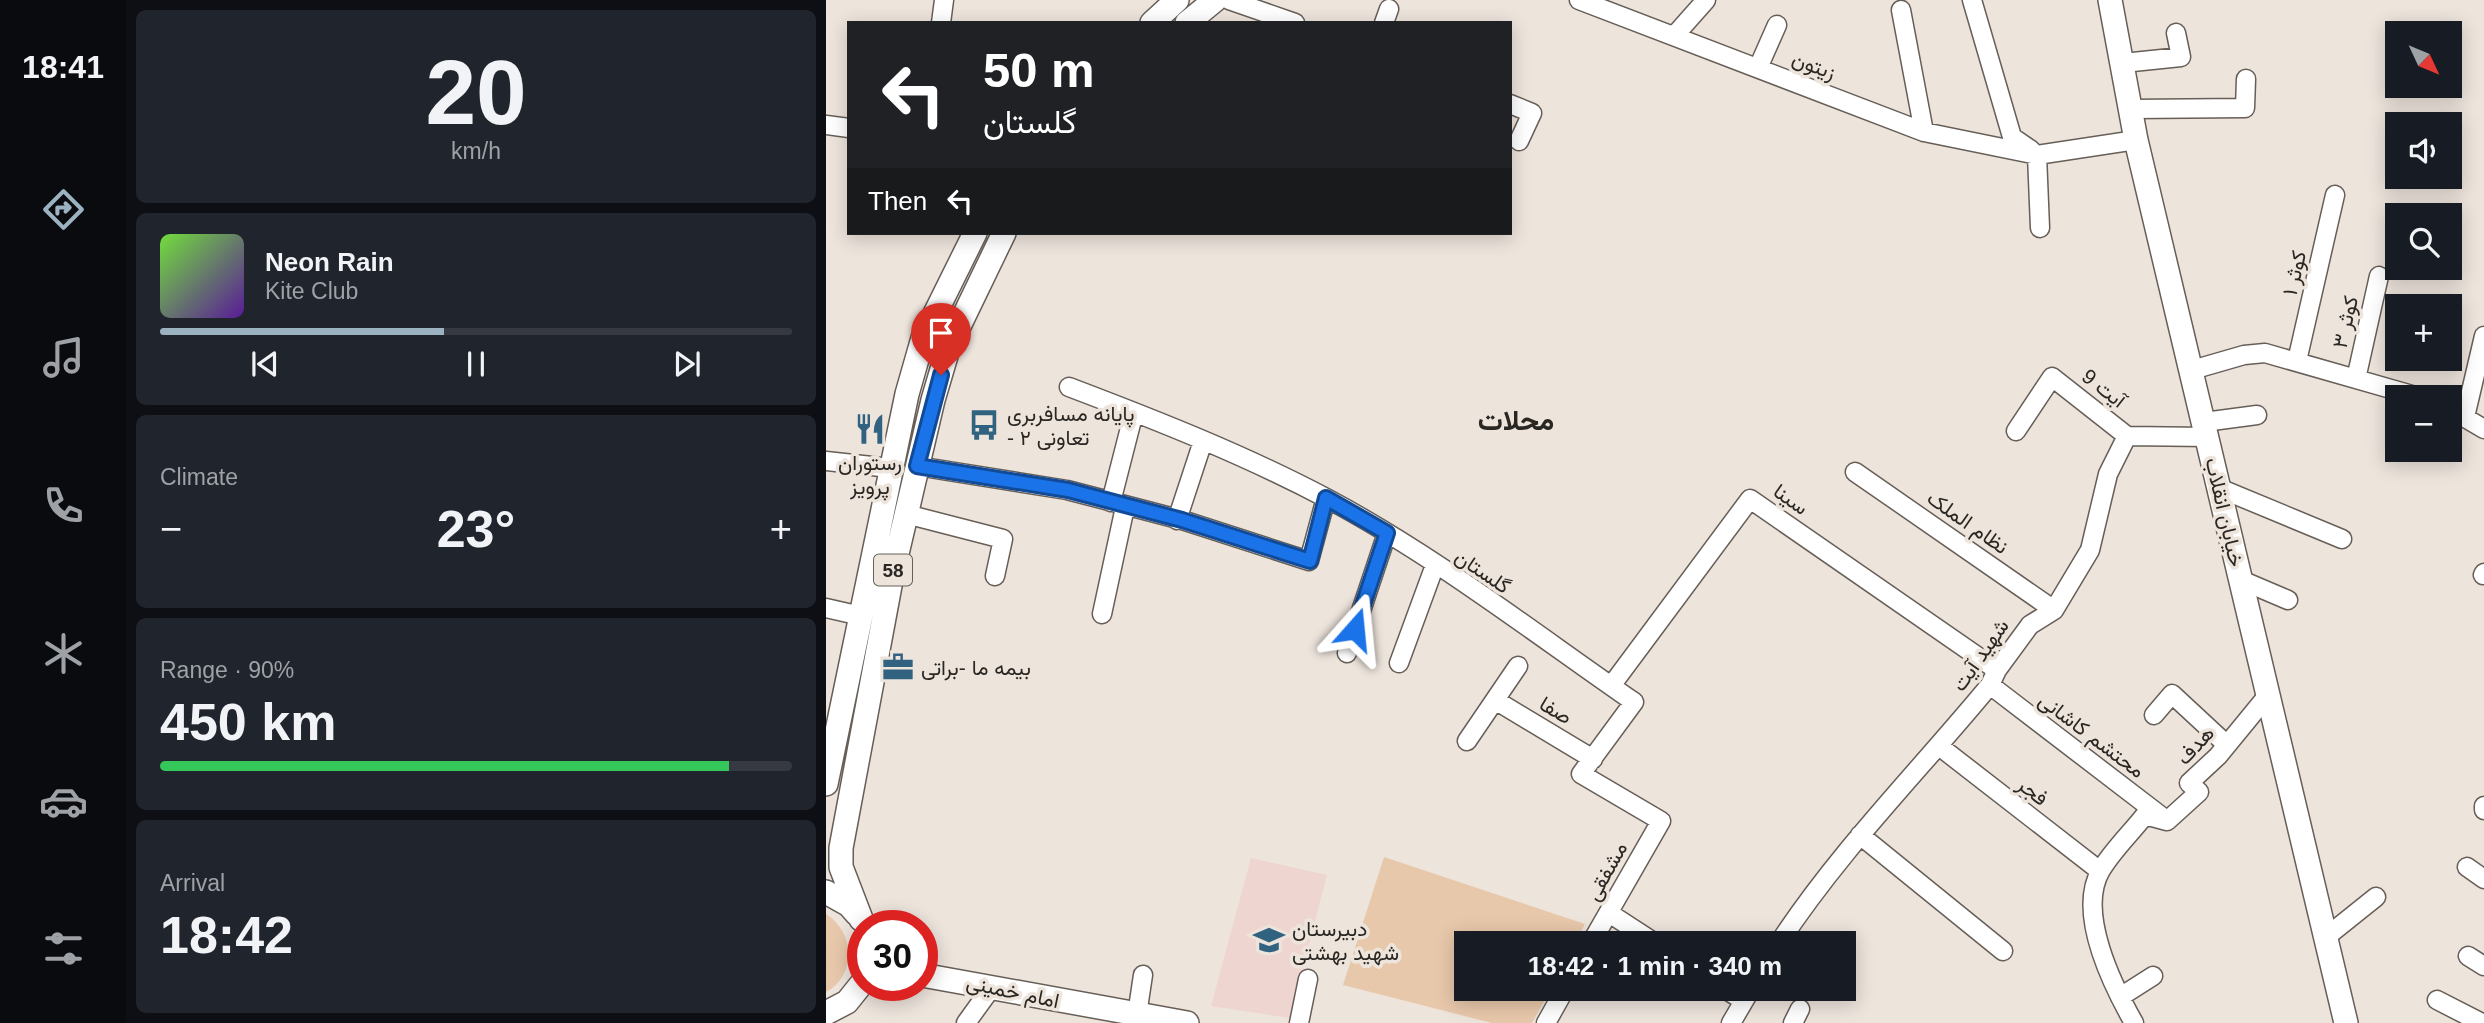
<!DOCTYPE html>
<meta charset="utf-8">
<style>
body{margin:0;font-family:Arial,Vazirmatn,sans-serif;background:#20242c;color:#f1f3f6;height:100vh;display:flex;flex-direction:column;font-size:26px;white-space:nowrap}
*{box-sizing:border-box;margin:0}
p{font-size:23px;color:#9ea1a6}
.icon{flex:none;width:38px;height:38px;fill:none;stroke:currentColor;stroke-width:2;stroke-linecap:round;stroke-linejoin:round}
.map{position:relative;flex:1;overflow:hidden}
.side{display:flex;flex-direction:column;gap:10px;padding:10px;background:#0d0f14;width:700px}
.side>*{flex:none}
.hud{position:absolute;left:21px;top:21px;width:665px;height:214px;border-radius:0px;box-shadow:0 4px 18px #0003;background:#202124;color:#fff;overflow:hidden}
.needle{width:46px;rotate:134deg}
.tools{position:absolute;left:1559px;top:21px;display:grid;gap:14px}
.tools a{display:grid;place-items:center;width:77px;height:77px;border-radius:0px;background:#171b24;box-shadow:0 4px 18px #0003;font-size:35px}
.speed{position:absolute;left:21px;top:910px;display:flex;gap:14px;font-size:35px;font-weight:700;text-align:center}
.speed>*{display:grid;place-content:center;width:91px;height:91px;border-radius:50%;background:#171b24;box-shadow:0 4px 18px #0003;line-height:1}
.speed .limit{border:10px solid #d22;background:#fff;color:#111}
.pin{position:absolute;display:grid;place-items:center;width:60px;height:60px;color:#fff;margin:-72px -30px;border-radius:50% 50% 50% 0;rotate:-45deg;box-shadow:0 0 7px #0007}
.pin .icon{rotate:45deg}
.me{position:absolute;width:77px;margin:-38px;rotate:18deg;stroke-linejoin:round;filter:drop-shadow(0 0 5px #0008)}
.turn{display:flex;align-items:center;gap:24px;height:147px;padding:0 21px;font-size:32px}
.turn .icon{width:91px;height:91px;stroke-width:2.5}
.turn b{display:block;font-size:49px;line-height:60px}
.then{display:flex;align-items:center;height:66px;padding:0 21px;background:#0003;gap:14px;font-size:26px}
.big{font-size:52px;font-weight:800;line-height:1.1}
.side .card{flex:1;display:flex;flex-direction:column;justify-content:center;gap:10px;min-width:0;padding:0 24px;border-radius:10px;background:#20242c}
.side .dial{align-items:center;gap:0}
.dial b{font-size:91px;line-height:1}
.song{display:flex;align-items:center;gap:21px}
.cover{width:84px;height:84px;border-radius:10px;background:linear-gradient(135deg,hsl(100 70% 55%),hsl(270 70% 35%))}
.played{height:7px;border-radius:4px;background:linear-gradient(90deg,#9bb2c1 45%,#363941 45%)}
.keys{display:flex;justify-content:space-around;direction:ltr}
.heat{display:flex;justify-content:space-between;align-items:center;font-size:38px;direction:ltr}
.charge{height:10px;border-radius:5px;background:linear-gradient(90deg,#34c759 90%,#363941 0)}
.trip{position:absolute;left:628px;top:931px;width:402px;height:70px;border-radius:0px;background:#171b24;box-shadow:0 4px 18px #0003;font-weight:800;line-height:70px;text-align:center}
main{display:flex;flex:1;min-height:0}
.tabs{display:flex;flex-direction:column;width:126px;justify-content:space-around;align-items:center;background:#090b0e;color:#9ea1a6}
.tabs .icon{width:49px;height:49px}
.tabs .on{color:#9bb2c1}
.tabs b{font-size:32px;color:#f1f3f6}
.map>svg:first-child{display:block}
.education{fill:#efd5d0}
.green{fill:#e8c8ab}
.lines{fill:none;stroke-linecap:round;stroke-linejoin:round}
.minor-casing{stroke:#665e57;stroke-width:21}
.major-casing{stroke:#665e57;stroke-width:26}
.minor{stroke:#fff;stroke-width:18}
.major{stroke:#fff;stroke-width:23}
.route-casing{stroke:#114b97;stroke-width:18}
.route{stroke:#1a73e8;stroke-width:12}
.labels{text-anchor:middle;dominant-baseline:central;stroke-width:7;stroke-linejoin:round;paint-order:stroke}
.shield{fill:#ede4dc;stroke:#64605a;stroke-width:2}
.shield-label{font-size:19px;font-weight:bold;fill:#2a2723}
.street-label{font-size:21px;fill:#2a2723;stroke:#ede4dc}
.poi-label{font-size:21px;fill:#2a2723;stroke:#ede4dc;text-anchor:start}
.district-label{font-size:28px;font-weight:bold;fill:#2a2723;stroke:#ede4dc}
</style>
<main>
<nav class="tabs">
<b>18:41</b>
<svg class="icon on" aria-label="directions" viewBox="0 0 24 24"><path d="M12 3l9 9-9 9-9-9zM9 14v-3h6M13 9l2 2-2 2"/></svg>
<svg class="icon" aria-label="music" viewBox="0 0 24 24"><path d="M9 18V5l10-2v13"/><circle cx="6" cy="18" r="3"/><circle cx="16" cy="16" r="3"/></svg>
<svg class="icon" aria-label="phone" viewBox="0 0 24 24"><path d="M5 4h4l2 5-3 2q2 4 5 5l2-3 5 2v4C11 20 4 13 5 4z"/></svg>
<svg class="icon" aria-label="climate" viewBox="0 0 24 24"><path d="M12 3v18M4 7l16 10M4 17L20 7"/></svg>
<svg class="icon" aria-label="car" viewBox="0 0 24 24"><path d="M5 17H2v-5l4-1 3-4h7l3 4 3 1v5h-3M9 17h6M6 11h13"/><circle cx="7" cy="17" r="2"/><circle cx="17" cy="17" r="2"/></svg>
<svg class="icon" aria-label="filters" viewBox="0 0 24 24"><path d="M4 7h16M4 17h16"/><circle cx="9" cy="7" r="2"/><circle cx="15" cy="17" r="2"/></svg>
</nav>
<section class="side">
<div class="card dial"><b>20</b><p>km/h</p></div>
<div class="card">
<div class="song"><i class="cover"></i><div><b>Neon Rain</b><p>Kite Club</p></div></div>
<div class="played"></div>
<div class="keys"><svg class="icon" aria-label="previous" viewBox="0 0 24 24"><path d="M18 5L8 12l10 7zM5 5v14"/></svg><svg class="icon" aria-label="pause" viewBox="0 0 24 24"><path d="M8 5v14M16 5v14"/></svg><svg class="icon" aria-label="next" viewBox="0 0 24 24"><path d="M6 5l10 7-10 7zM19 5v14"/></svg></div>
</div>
<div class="card"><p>Climate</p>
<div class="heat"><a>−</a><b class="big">23°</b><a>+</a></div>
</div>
<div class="card"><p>Range · 90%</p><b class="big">450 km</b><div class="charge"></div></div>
<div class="card"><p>Arrival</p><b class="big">18:42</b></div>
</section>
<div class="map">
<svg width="1658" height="1023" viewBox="0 0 1658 1023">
<rect width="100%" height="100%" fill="#ede4dc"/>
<path class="education" d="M425 858 501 875 464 1018 385 1006Z"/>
<path class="green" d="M558 857 759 924 749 943H640V989H725L706 1023H666L517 985Z
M0 914C29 932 31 975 0 992Z"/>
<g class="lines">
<defs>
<path id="minor" d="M403 0 469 23
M753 0 1098 132 1211 155 1310 140
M1146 0 1186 137 1205 150
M1075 10 1098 132
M115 23 118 0
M558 23 563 9
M849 35 880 0
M1297 63 1355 57 1350 33
M932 68 951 25
M684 104 706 113 693 141
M1306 109 1419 108 1420 79
M0 125 23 128
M1211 155 1214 228
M1471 361 1509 195
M1366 370 1418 355 1439 353 1593 397
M1530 379 1553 276
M243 387C330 420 419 455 502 499 609 556 708 633 808 702L755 774 835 821 765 943
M1624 409 1658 429
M1639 417 1658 336
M1378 422 1431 415
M1190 431 1226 377 1301 436
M0 461 64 468
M91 466 241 490 356 520 483 561 500 498
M1029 472 1228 610
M1393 488 1516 539
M285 502 308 412
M80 514 177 539 169 576
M351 520 377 441
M1657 575 1658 573
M1415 580 1462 600
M0 608 35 616
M276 614 299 507
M521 653 561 533
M573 663 609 565
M1164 685 1335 816
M785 686 924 499 1171 670
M669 700 767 759
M1328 715 1346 694 1401 745
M641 741 692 666
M1113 746 1274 871
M1658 806V810
M1341 821 1373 792 1363 783 1392 756 1442 695
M1034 835 1177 951
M1641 867 1658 879
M783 913 829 943
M1500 937 1550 897
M953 943C1014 850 1093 771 1164 685L1171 670 1204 625 1228 610 1264 550 1282 474 1301 436 1382 437
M1642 956 1658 966
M899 989 918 1001
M1294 997 1327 976
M1611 1000 1656 1023
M311 1015 317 975
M140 1023 166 987
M473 1023 482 979
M720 1023 739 989
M905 1023 925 989
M967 1023 974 1009
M1308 1023C1287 986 1250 912 1275 870 1286 851 1305 833 1319 815L1341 821"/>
<path id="major" d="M1284 0 1310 140 1520 1023
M326 23 351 0
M361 23 389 0
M0 784 81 394 97 338 149 233
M0 892 23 905 31 914
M35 919 15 867V848L66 575 107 400 122 349 178 233
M96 975 361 1023
M0 1013 21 1002 37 982"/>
</defs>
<use href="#minor" class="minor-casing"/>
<use href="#major" class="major-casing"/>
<use href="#minor" class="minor"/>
<use href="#major" class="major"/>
</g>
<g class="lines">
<defs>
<path id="route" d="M115 375 91 466 242 490 356 520 484 561 500 498 561 533 529 629"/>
</defs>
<use href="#route" class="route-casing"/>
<use href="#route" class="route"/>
</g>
<defs>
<symbol id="bus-bare" viewBox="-9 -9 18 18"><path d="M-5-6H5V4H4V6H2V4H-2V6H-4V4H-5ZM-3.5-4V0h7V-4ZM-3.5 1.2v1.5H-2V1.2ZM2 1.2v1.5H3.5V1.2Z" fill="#316381" stroke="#ede4dc" stroke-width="2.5" paint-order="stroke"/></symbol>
<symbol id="restaurant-bare" viewBox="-9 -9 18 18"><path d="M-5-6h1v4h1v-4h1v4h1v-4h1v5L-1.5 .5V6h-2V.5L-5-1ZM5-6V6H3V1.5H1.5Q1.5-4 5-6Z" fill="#316381" stroke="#ede4dc" stroke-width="2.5" paint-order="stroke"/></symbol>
<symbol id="office-bare" viewBox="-9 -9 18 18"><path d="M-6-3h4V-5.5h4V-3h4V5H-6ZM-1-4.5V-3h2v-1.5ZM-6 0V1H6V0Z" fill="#316381" stroke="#ede4dc" stroke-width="2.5" paint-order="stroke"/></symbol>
<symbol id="school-bare" viewBox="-9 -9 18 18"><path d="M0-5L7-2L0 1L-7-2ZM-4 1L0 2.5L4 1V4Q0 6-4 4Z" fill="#316381" stroke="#ede4dc" stroke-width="2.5" paint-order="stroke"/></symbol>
</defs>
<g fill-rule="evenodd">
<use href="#bus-bare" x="136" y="403" width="44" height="44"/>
<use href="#restaurant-bare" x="22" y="407" width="44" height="44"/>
<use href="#office-bare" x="50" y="645" width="44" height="44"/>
<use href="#school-bare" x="421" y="918" width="44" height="44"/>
</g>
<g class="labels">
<rect class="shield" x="48" y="554.5" width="38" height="31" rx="5"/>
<g class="shield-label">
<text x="67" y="570">58</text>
</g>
<g class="street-label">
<text transform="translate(988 65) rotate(21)">زیتون</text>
<text transform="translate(1468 273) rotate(-77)">کوثر ۱</text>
<text transform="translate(1519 322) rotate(-77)">کوثر ۳</text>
<text transform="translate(1278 388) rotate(38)">آیت 9</text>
<text transform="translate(965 499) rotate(35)">سینا</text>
<text transform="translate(1399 512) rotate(77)">خیابان انقلاب</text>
<text transform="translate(1142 522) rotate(35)">نظام الملک</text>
<text transform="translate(657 571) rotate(34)">گلستان</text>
<text transform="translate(1154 655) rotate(-55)">شهید آیت</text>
<text transform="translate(730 710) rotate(31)">صفا</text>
<text transform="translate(1266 735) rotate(37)">محتشم کاشانی</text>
<text transform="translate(1369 745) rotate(-47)">هدف</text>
<text transform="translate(1207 791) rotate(38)">فجر</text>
<text transform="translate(780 871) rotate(-61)">مشفقی</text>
<text transform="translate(187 991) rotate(12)">امام خمینی</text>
</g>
<g class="poi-label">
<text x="181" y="413">پایانه مسافربری<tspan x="181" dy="24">- تعاونی ۲</tspan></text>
<text x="44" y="462" text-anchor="middle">رستوران<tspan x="44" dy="24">پرویز</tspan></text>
<text x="95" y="667">بیمه ما -براتی</text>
<text x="466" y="928">دبیرستان<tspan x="466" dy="24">شهید بهشتی</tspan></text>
</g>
<g class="district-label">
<text x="690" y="420">محلات</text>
</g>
</g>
</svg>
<div class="tools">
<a><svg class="needle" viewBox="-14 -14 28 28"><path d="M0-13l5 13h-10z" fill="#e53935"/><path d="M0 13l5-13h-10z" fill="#9ea1a6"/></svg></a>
<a><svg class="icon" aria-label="sound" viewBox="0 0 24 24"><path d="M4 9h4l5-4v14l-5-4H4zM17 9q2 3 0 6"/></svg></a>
<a><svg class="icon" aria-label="search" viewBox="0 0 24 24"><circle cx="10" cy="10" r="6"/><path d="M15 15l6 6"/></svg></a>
<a>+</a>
<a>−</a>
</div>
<div class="speed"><div class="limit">30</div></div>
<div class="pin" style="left:115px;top:375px;background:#d93025"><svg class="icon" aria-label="arrive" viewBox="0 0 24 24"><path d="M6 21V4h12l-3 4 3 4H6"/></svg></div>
<svg class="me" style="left:529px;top:629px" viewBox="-20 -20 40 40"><path d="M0-17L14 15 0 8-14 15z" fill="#1a73e8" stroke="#fff" stroke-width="4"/></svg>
<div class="trip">18:42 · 1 min · 340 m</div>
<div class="hud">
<div class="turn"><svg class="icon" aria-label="left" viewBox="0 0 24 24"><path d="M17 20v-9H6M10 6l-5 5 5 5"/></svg><div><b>50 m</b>گلستان</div></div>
<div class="then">Then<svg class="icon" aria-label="left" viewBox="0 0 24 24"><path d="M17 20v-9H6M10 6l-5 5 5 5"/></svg></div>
</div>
</div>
</main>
